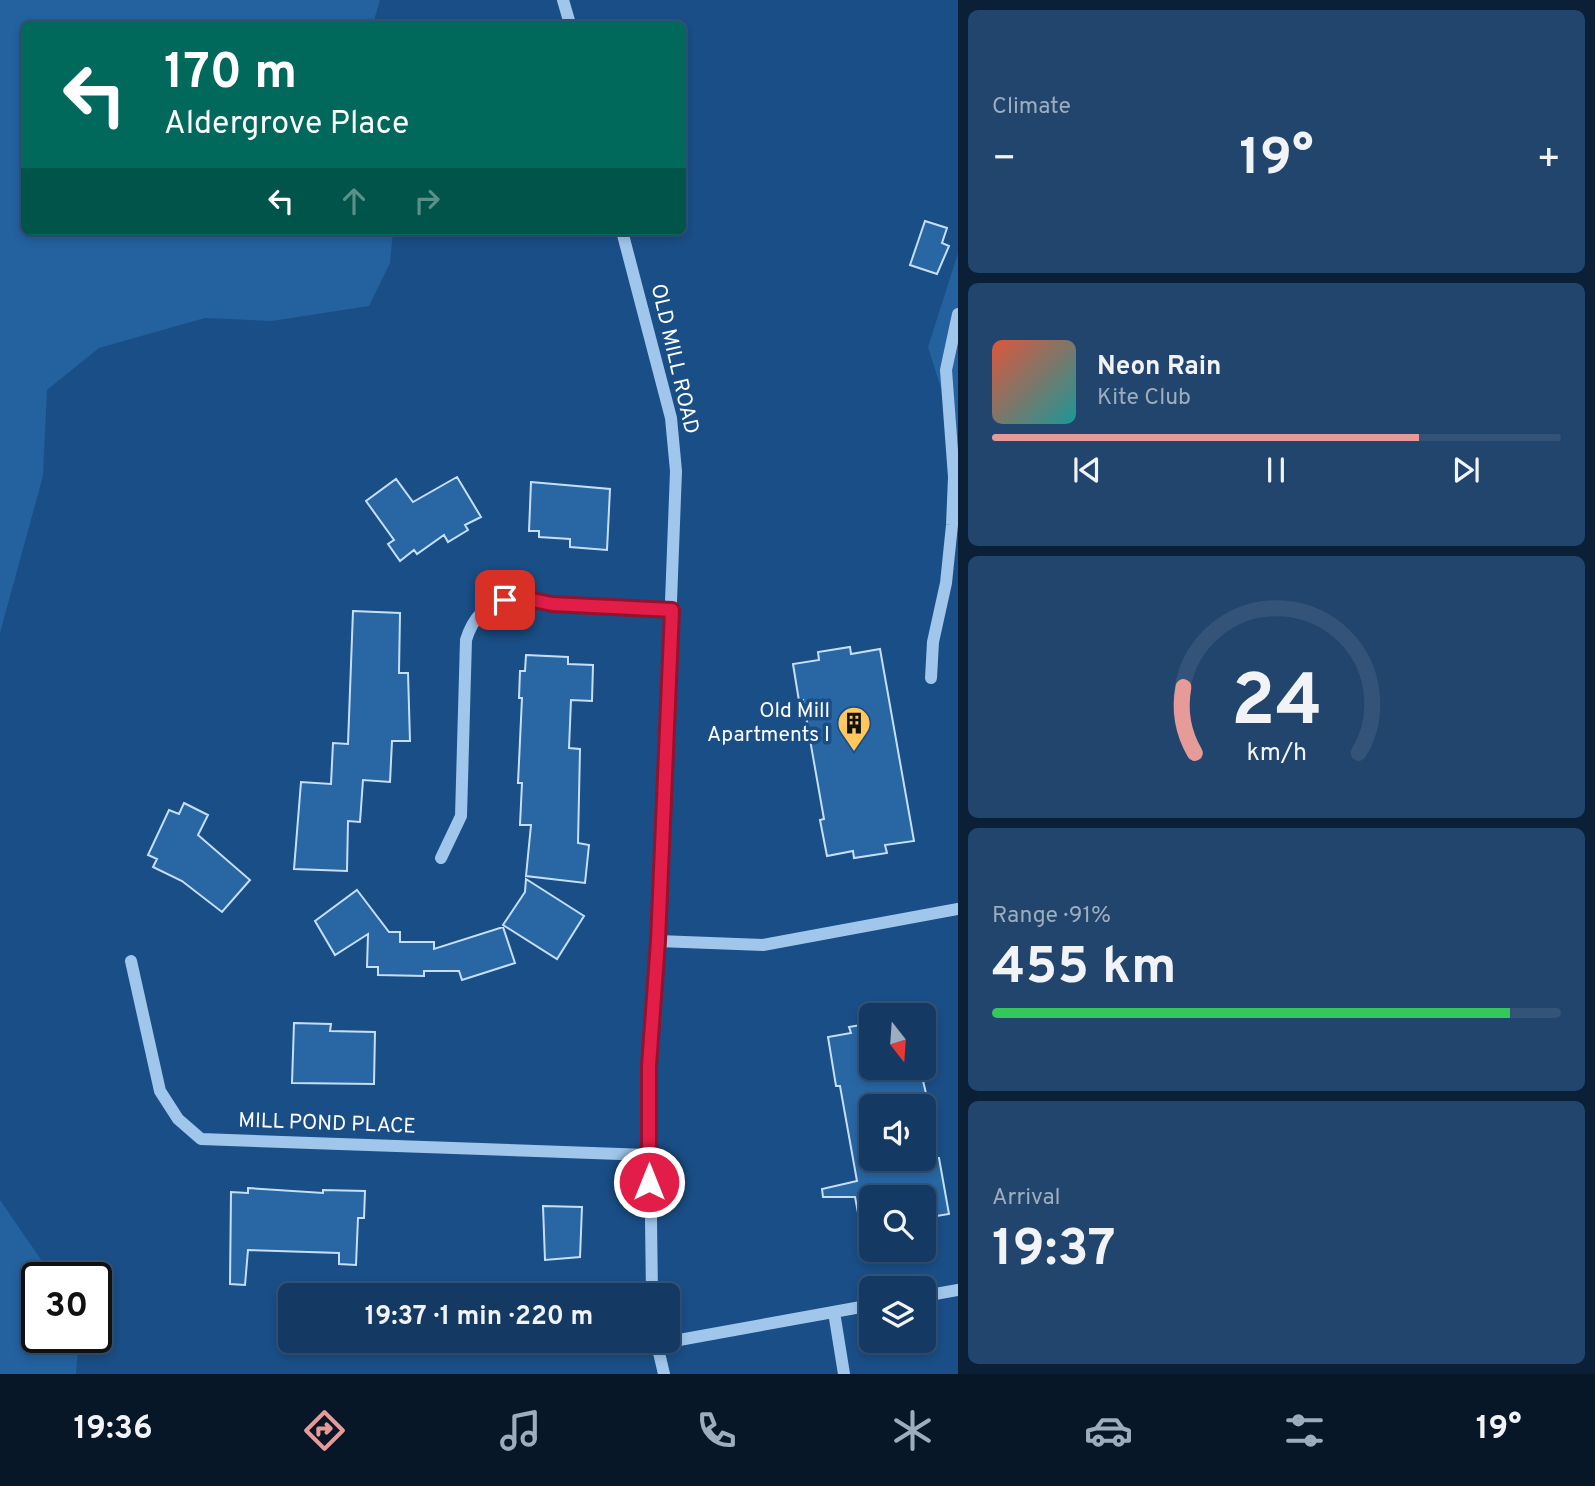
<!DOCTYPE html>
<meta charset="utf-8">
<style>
body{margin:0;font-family:Overpass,sans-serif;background:#21456d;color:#f1f3f6;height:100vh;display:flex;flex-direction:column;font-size:26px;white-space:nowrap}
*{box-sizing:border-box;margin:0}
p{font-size:23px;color:#9dadbf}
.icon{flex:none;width:38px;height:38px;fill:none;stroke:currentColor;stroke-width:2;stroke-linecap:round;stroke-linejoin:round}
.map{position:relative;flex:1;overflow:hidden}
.details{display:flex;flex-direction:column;gap:10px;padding:10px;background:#0b2037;width:637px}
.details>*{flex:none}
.hud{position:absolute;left:21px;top:21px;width:665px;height:214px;border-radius:10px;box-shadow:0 4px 10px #0003,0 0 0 2px #335478;background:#00695c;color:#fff;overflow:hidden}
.needle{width:46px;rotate:163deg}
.buttons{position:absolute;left:859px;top:1003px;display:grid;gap:14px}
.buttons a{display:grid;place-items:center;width:77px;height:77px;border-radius:10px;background:#143a64;box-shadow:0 4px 10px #0003,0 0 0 2px #335478;font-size:35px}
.speed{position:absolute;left:21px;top:1262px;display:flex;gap:14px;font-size:35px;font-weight:700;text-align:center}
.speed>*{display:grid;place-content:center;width:91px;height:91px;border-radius:50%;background:#143a64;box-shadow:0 4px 10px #0003,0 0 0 2px #335478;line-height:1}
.speed .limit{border:4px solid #111;border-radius:10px;background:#fff;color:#111}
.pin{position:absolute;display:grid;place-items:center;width:60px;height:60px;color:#fff;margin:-30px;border-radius:14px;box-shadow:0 4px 10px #0006}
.me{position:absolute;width:77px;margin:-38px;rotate:0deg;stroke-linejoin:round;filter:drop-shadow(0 0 5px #0008)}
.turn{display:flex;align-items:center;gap:24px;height:147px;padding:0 28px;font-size:32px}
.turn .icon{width:91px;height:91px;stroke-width:2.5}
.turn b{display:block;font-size:49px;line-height:60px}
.lanes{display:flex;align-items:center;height:66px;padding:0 28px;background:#0003;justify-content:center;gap:35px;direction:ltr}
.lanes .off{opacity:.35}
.big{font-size:52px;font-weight:700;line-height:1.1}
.details .card{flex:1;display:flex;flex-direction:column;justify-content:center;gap:10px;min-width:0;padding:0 24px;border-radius:10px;background:#21456d}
.details .dial{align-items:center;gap:0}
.dial svg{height:182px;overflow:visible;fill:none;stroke:#335478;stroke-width:7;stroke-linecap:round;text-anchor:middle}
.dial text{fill:#f1f3f6;stroke:none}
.song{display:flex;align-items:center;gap:21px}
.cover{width:84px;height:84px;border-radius:10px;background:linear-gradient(135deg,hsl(10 70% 55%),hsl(180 70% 35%))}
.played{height:7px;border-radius:4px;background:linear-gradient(90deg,#e69b98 75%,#335478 75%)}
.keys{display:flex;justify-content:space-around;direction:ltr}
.heat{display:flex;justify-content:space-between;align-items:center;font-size:38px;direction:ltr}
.charge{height:10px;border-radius:5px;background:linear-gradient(90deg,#34c759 91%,#335478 0)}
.trip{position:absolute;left:278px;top:1283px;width:402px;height:70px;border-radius:10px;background:#143a64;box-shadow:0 4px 10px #0003,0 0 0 2px #335478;font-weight:700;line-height:70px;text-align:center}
.tabs{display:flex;height:112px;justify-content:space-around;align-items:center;background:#081728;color:#9dadbf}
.tabs .icon{width:49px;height:49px}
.tabs .selected{color:#e69b98}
.tabs b{font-size:32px;color:#f1f3f6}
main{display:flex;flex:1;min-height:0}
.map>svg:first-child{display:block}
.green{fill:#23619f}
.building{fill:#2866a4;stroke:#c6dff9;stroke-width:2}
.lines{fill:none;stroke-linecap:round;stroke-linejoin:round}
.minor{stroke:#a0c6ec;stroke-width:12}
.route-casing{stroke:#92132f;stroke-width:18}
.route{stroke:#e11d48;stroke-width:12}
.labels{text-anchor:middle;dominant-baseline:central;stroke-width:7;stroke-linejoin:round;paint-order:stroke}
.street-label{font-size:21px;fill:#fff;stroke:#1a4e86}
.poi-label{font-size:21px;fill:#fff;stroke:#1a4e86;text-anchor:end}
</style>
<main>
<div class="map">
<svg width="958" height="1374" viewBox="0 0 958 1374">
<rect width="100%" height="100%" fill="#1a4e86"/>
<path class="green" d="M0 0H380L373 24H24V231H393L390 263 369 306 272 321 205 318 99 348 47 390 43 476 0 633Z
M958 253V443L928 347Z
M0 1200 53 1277 37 1278V1337H79L76 1374H0Z"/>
<path class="building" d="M925 221 947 228 942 243 949 246 937 274 910 265Z
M457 477 481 517 465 525 468 530 448 542 444 535 417 554 414 550 400 561 388 544 394 540 366 501 396 479 413 502Z
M531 482 610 489 607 550 570 547V539L539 537V531H529Z
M353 611 400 613 399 673H408L410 741H392L390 782 363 780 360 822 348 821 347 871 294 869 301 782 331 784 333 743 348 744Z
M850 647 851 654 880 649 914 841 885 845 887 853 854 858 853 851 827 856 820 820 824 819 803 700 799 701 793 664 819 660 818 652Z
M526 655 568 657V664L593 665 592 701 571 700 569 748 580 749 578 843 589 845 585 883 526 876 531 825H520L522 783H518L522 698H519L520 671H525Z
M184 803 208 815 198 835 250 880 222 912 182 881 153 867 157 859 148 855 169 810 179 814Z
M526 879 584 916 557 959 503 925 525 892Z
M357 890 389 932H400V942H434V949L503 927 515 963 462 980 459 971H424V976L378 975V967H367L368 934 335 955 315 921Z
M294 1023 331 1024 330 1031 375 1032 374 1084 292 1083Z
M872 1023V1068H920L929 1106H872V1158H939L949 1214 924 1218V1197H872V1233L862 1234 855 1197H823L822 1189 857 1181 840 1086H836L828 1037 851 1033 849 1027Z
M248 1188 323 1193V1190L365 1191 364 1218H358L356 1265 339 1264V1253L248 1250 245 1285 230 1284 231 1192 248 1193Z
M543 1206 582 1207 580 1257 545 1260Z"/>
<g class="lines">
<path class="minor" d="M563 0 570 24
M622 231 671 418 676 471 658 941 649 1066 652 1295
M931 678 933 642 946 583 952 525 954 477 946 370 958 314
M441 858 461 816 466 640C472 620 484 605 505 600 522 596 537 602 554 604 593 609 633 608 672 610
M658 941 763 945 958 909
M131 961 160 1091 178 1119 201 1139 648 1155
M924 1296 958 1290
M834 1312 844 1374
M656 1340 664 1374
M657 1344 872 1305"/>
</g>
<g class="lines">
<defs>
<path id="route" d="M505 600 528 599 552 604 672 610 658 941 649 1066V1182"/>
</defs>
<use href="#route" class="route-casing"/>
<use href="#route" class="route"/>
</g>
<defs>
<symbol id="building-pin" viewBox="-11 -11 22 30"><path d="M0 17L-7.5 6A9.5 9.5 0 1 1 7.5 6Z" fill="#ffc75c" stroke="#1a4e86"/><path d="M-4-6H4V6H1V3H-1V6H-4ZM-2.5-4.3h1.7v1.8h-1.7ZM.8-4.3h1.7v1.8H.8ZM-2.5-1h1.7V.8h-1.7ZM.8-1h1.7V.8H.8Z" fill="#111"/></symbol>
</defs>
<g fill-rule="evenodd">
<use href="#building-pin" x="835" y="704" width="38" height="52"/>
</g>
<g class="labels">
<g class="street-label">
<text transform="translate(674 359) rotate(77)">OLD MILL ROAD</text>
<text transform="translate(327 1124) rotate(2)">MILL POND PLACE</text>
</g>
<g class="poi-label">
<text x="830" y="711">Old Mill<tspan x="830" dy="24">Apartments I</tspan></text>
</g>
</g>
</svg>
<div class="buttons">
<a><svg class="needle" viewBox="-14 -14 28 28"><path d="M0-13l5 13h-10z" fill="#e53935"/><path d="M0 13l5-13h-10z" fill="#9dadbf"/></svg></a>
<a><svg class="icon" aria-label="sound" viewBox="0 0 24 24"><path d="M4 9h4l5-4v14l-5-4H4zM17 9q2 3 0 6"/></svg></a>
<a><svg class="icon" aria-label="search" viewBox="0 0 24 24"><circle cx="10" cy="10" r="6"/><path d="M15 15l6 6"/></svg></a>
<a><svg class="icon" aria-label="layers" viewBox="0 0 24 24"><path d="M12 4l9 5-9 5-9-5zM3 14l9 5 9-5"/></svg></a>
</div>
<div class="speed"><div class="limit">30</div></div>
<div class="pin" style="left:505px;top:600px;background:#d93025"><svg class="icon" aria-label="arrive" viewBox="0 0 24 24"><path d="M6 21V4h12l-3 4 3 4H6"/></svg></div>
<svg class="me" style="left:649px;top:1182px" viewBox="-20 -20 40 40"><circle r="17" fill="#e11d48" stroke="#fff" stroke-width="3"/><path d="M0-11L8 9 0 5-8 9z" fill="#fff"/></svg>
<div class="trip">19:37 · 1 min · 220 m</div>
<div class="hud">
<div class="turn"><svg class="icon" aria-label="left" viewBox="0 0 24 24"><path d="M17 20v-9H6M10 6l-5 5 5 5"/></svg><div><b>170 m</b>Aldergrove Place</div></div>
<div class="lanes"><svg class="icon" aria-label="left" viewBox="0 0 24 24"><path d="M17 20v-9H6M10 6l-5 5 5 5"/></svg><svg class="icon off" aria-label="ahead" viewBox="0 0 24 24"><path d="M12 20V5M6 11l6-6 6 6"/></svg><svg class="icon off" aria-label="right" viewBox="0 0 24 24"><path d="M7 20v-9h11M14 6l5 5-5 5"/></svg></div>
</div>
</div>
<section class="details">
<div class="card"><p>Climate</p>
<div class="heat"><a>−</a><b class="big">19°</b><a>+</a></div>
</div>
<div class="card">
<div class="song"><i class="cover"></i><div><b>Neon Rain</b><p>Kite Club</p></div></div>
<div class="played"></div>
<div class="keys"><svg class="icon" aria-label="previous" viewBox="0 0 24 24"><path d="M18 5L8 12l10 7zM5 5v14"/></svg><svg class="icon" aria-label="pause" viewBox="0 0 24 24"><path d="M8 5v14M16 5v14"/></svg><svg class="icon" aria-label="next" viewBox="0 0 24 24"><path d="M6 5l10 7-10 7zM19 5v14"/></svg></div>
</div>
<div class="card dial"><svg viewBox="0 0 100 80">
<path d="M14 69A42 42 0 1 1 86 69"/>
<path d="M14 69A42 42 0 0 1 9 40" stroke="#e69b98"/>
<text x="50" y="56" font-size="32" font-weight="700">24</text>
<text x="50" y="72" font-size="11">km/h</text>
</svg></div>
<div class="card"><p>Range · 91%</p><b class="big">455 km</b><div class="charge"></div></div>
<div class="card"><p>Arrival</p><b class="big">19:37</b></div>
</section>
</main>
<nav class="tabs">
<b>19:36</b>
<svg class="icon selected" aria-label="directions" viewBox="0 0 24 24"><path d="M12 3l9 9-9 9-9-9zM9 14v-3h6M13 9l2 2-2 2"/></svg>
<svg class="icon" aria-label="music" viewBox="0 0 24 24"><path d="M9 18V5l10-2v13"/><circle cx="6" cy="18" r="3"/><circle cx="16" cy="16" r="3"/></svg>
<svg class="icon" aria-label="phone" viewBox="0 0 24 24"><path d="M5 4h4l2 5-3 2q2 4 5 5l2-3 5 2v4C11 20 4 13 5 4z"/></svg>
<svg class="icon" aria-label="climate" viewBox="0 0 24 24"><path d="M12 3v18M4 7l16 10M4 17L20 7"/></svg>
<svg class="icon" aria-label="car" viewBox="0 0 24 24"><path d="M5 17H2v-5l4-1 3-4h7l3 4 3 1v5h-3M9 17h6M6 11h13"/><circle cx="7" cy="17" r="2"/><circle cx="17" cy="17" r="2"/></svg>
<svg class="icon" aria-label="filters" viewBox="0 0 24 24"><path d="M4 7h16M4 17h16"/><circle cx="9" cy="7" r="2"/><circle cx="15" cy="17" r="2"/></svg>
<b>19°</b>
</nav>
